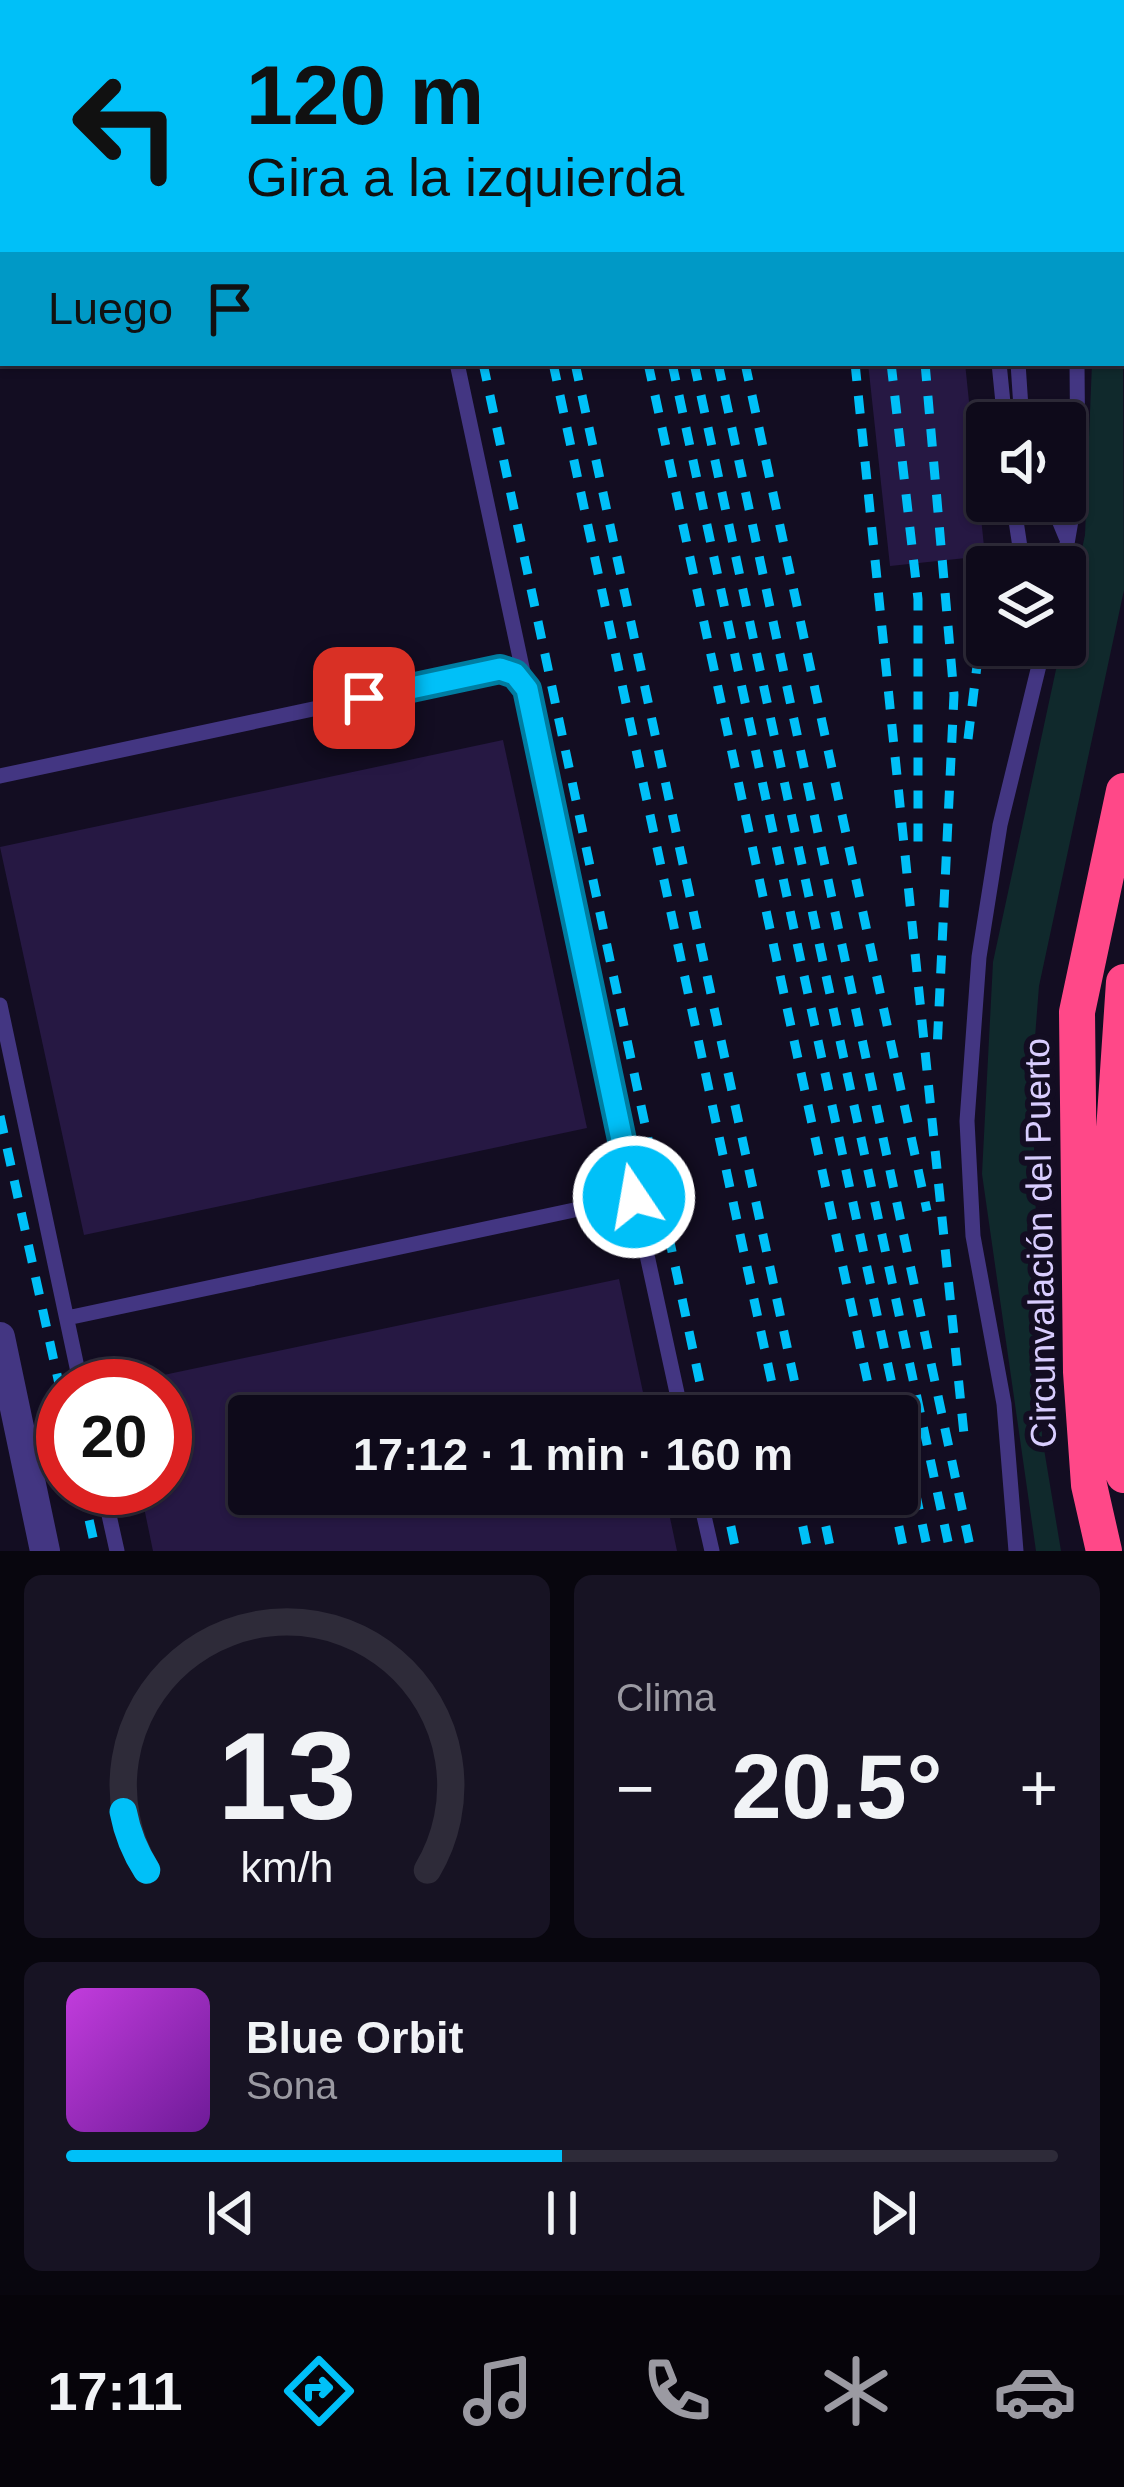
<!DOCTYPE html>
<html lang="es">
<meta charset="utf-8">
<style>
body{margin:0;font-family:Helvetica,sans-serif;background:#171323;color:#f1f3f6;height:100vh;display:flex;flex-direction:column;font-size:45px;white-space:nowrap}
*{box-sizing:border-box;margin:0}
p{font-size:39px;color:#9b9aa2}
.icon{flex:none;width:66px;height:66px;fill:none;stroke:currentColor;stroke-width:2;stroke-linecap:round;stroke-linejoin:round}
.map{position:relative;height:1551px;overflow:hidden}
.sheet{display:flex;flex-direction:column;gap:24px;padding:24px;background:#08060e;flex:1}
.sheet>*{flex:none}
.top-card{position:absolute;left:0px;top:0px;width:1125px;height:366px;box-shadow:0 3px 9px #0004,0 0 0 3px #2e2b39;background:#00c0f8;color:#111;overflow:hidden}
.controls{position:absolute;left:966px;top:402px;display:grid;gap:24px}
.controls a{display:grid;place-items:center;width:120px;height:120px;border-radius:12px;background:#0e0a1a;box-shadow:0 3px 9px #0004,0 0 0 3px #2e2b39;font-size:60px}
.speed{position:absolute;left:36px;top:1359px;display:flex;gap:24px;font-size:60px;font-weight:700;text-align:center}
.speed>*{display:grid;place-content:center;width:156px;height:156px;border-radius:50%;background:#0e0a1a;box-shadow:0 3px 9px #0004,0 0 0 3px #2e2b39;line-height:1}
.speed .limit{border:18px solid #d22;background:#fff;color:#111}
.pin{position:absolute;display:grid;place-items:center;width:102px;height:102px;color:#fff;margin:-51px;border-radius:24px;box-shadow:0 6px 18px #0006}
.me{position:absolute;width:132px;margin:-66px;rotate:348deg;stroke-linejoin:round;filter:drop-shadow(0 0 9px #0008)}
.turn{display:flex;align-items:center;gap:42px;height:252px;padding:0 48px;font-size:54px}
.turn .icon{width:156px;height:156px;stroke-width:2.5}
.turn b{display:block;font-size:84px;line-height:102px}
.then{display:flex;align-items:center;height:114px;padding:0 48px;background:#0003;gap:24px;font-size:45px}
.big{font-size:90px;font-weight:700;line-height:1.1}
.sheet .tile{flex:1;display:flex;flex-direction:column;justify-content:center;gap:18px;min-width:0;padding:0 42px;border-radius:18px;background:#171323}
.sheet .dial{align-items:center;gap:0}
.dial svg{height:312px;overflow:visible;fill:none;stroke:#2e2b39;stroke-width:7;stroke-linecap:round;text-anchor:middle}
.dial text{fill:#f1f3f6;stroke:none}
.song{display:flex;align-items:center;gap:36px}
.cover{width:144px;height:144px;border-radius:18px;background:linear-gradient(135deg,hsl(290 70% 55%),hsl(280 70% 35%))}
.played{height:12px;border-radius:6px;background:linear-gradient(90deg,#00c0f8 50%,#2e2b39 50%)}
.keys{display:flex;justify-content:space-around;direction:ltr}
.heat{display:flex;justify-content:space-between;align-items:center;font-size:66px;direction:ltr}
.sheet .tiles{flex:1;display:grid;gap:24px;grid-template-columns:1fr 1fr}
.tile:last-child{grid-column:span 2}
.trip{position:absolute;left:228px;top:1395px;width:690px;height:120px;border-radius:12px;background:#0e0a1a;box-shadow:0 3px 9px #0004,0 0 0 3px #2e2b39;font-weight:700;line-height:120px;text-align:center}
.menu{display:flex;height:192px;justify-content:space-around;align-items:center;background:#06040a;color:#9b9aa2}
.menu .icon{width:84px;height:84px}
.menu .active{color:#00c0f8}
.menu b{font-size:54px;color:#f1f3f6}
.map>svg:first-child{display:block}
.green{fill:#10292c}
.building{fill:#261843}
.lines{fill:none;stroke-linecap:round;stroke-linejoin:round}
.lane{stroke:#433682;stroke-width:15}
.street{stroke:#433682;stroke-width:30}
.highway{stroke:#ff4888;stroke-width:36}
.rail{stroke:#00c0f8;stroke-width:9;stroke-dasharray:18 15;stroke-linecap:butt}
.route-casing{stroke:#007da1;stroke-width:30}
.route{stroke:#00c0f8;stroke-width:21}
.labels{text-anchor:middle;dominant-baseline:central;stroke-width:12;stroke-linejoin:round;paint-order:stroke}
.street-label{font-size:36px;fill:#d9cdff;stroke:#130d22}
</style>
<div class="map">
<svg width="1124" height="1551" viewBox="0 0 1124 1551">
<rect width="100%" height="100%" fill="#130d22"/>
<path class="green" d="M1122 102 1124 590 1039 986 1032 1076 1042 1437 1061 1551H1036L982 1174 993 962 1085 535 1092 363H1122Z"/>
<path class="building" d="M868 363H965L985 556 890 566Z
M503 740 587 1128 84 1235 0 847Z
M619 1279 648 1416H249V1494H665L677 1551H153L140 1488H165V1386L121 1384Z"/>
<g class="lines">
<path class="lane" d="M401 0 402 3
M826 0V3
M990 0 992 3
M457 363 526 686
M999 363 1005 423
M1018 363 1022 423
M1013 501 1023 567
M1051 501 1066 537
M1063 567 1078 480 1077 363
M0 776 500 669 522 680 682 1416
M0 1005 81 1386
M67 1318 635 1197
M103 1488 117 1551
M699 1494 712 1551
M1016 1551 1004 1404 973 1236 967 1121 979 957 1000 825 1044 645"/>
<path class="street" d="M0 1337 45 1551"/>
<path class="highway" d="M1124 982 1112 1161V1413L1124 1475
M1104 1551 1089 1485 1081 1372 1077 1012 1124 791"/>
<path class="rail" d="M423 0 424 3
M475 0V3
M497 0 498 3
M570 0 571 3
M593 0 594 3
M616 0 617 3
M639 0 640 3
M667 0 668 3
M804 0 805 3
M483 363 707 1416
M553 363 779 1416
M575 363 802 1416
M648 363 875 1416
M672 363 928 1551
M694 363 950 1551
M718 363 971 1551
M745 363 927 1211
M855 363 965 1444
M891 363 918 599V851
M925 363 954 695 937 1050
M968 739 984 609
M0 1116 63 1402
M82 1488 96 1551
M724 1494 736 1551
M796 1494 808 1551
M819 1494 831 1551
M892 1494 904 1551"/>
</g>
<g class="lines">
<defs>
<path id="route" d="M364 698 500 669 515 674 527 689 634 1197"/>
</defs>
<use href="#route" class="route-casing"/>
<use href="#route" class="route"/>
</g>
<g class="labels">
<g class="street-label">
<text transform="translate(1040 1243) rotate(-91)">Circunvalación del Puerto</text>
</g>
</g>
</svg>
<div class="controls">
<a><svg class="icon" aria-label="sound" viewBox="0 0 24 24"><path d="M4 9h4l5-4v14l-5-4H4zM17 9q2 3 0 6"/></svg></a>
<a><svg class="icon" aria-label="layers" viewBox="0 0 24 24"><path d="M12 4l9 5-9 5-9-5zM3 14l9 5 9-5"/></svg></a>
</div>
<div class="speed"><div class="limit">20</div></div>
<div class="pin" style="left:364px;top:698px;background:#d93025"><svg class="icon" aria-label="arrive" viewBox="0 0 24 24"><path d="M6 21V4h12l-3 4 3 4H6"/></svg></div>
<svg class="me" style="left:634px;top:1197px" viewBox="-20 -20 40 40"><circle r="17" fill="#00c0f8" stroke="#fff" stroke-width="3"/><path d="M0-11L8 9 0 5-8 9z" fill="#fff"/></svg>
<div class="trip">17:12 · 1 min · 160 m</div>
<div class="top-card">
<div class="turn"><svg class="icon" aria-label="left" viewBox="0 0 24 24"><path d="M17 20v-9H6M10 6l-5 5 5 5"/></svg><div><b>120 m</b>Gira a la izquierda</div></div>
<div class="then">Luego<svg class="icon" aria-label="arrive" viewBox="0 0 24 24"><path d="M6 21V4h12l-3 4 3 4H6"/></svg></div>
</div>
</div>
<section class="sheet">
<div class="tiles">
<div class="tile dial"><svg viewBox="0 0 100 80">
<path d="M14 69A42 42 0 1 1 86 69"/>
<path d="M14 69A42 42 0 0 1 8 54" stroke="#00c0f8"/>
<text x="50" y="56" font-size="32" font-weight="700">13</text>
<text x="50" y="72" font-size="11">km/h</text>
</svg></div>
<div class="tile"><p>Clima</p>
<div class="heat"><a>−</a><b class="big">20.5°</b><a>+</a></div>
</div>
<div class="tile">
<div class="song"><i class="cover"></i><div><b>Blue Orbit</b><p>Sona</p></div></div>
<div class="played"></div>
<div class="keys"><svg class="icon" aria-label="previous" viewBox="0 0 24 24"><path d="M18 5L8 12l10 7zM5 5v14"/></svg><svg class="icon" aria-label="pause" viewBox="0 0 24 24"><path d="M8 5v14M16 5v14"/></svg><svg class="icon" aria-label="next" viewBox="0 0 24 24"><path d="M6 5l10 7-10 7zM19 5v14"/></svg></div>
</div>
</div>
</section>
<nav class="menu">
<b>17:11</b>
<svg class="icon active" aria-label="directions" viewBox="0 0 24 24"><path d="M12 3l9 9-9 9-9-9zM9 14v-3h6M13 9l2 2-2 2"/></svg>
<svg class="icon" aria-label="music" viewBox="0 0 24 24"><path d="M9 18V5l10-2v13"/><circle cx="6" cy="18" r="3"/><circle cx="16" cy="16" r="3"/></svg>
<svg class="icon" aria-label="phone" viewBox="0 0 24 24"><path d="M5 4h4l2 5-3 2q2 4 5 5l2-3 5 2v4C11 20 4 13 5 4z"/></svg>
<svg class="icon" aria-label="climate" viewBox="0 0 24 24"><path d="M12 3v18M4 7l16 10M4 17L20 7"/></svg>
<svg class="icon" aria-label="car" viewBox="0 0 24 24"><path d="M5 17H2v-5l4-1 3-4h7l3 4 3 1v5h-3M9 17h6M6 11h13"/><circle cx="7" cy="17" r="2"/><circle cx="17" cy="17" r="2"/></svg>
</nav>
